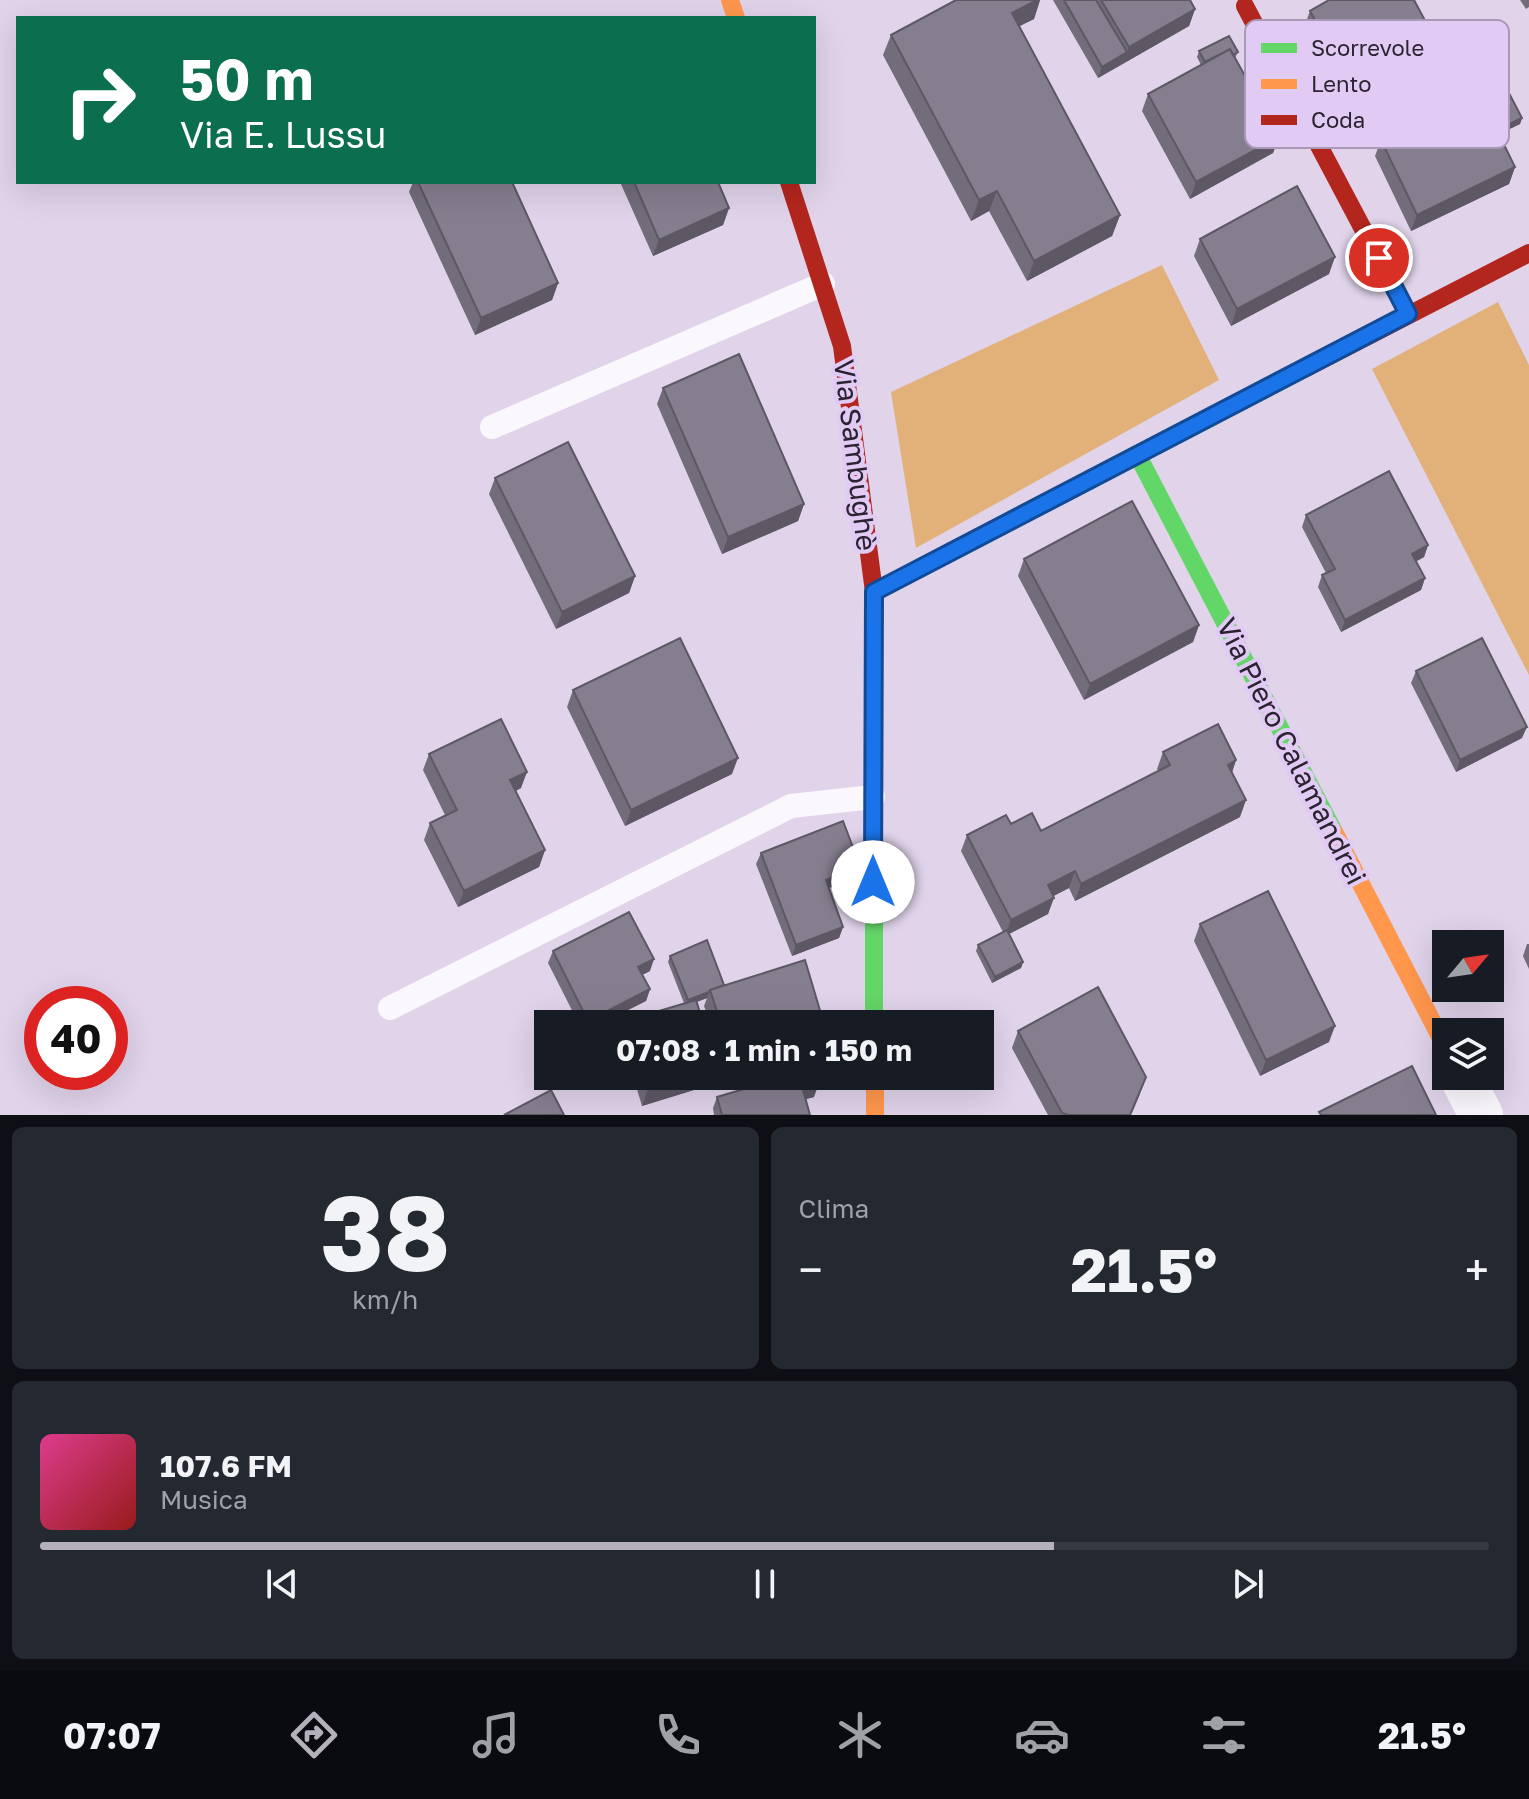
<!DOCTYPE html>
<html lang="it">
<meta charset="utf-8">
<style>
body{margin:0;font-family:"Golos Text",sans-serif;background:#242831;color:#f1f3f6;height:100vh;display:flex;flex-direction:column;font-size:30px;white-space:nowrap}
*{box-sizing:border-box;margin:0}
p{font-size:26px;color:#9ea1a6}
.icon{flex:none;width:44px;height:44px;fill:none;stroke:currentColor;stroke-width:2;stroke-linecap:round;stroke-linejoin:round}
.map{position:relative;height:1115px;overflow:hidden}
.panel{display:flex;flex-direction:column;gap:12px;padding:12px;background:#0d0f14;flex:1}
.panel>*{flex:none}
.hud{position:absolute;left:16px;top:16px;width:800px;height:168px;border-radius:0px;box-shadow:0 8px 32px #0002;background:#0b6e4f;color:#fff;overflow:hidden}
.needle{width:52px;rotate:61deg}
.buttons{position:absolute;left:1432px;top:930px;display:grid;gap:16px}
.buttons a{display:grid;place-items:center;width:72px;height:72px;border-radius:0px;background:#171b24;box-shadow:0 8px 32px #0002;font-size:40px}
.speed{position:absolute;left:24px;top:986px;display:flex;gap:16px;font-size:40px;font-weight:700;text-align:center}
.speed>*{display:grid;place-content:center;width:104px;height:104px;border-radius:50%;background:#171b24;box-shadow:0 8px 32px #0002;line-height:1}
.speed .limit{border:12px solid #d22;background:#fff;color:#111}
.pin{position:absolute;display:grid;place-items:center;width:68px;height:68px;color:#fff;margin:-34px;border:4px solid #fff;border-radius:50%;box-shadow:0 2px 8px #0007}
.me{position:absolute;width:88px;margin:-44px;rotate:0deg;stroke-linejoin:round;filter:drop-shadow(0 0 6px #0008)}
.turn{display:flex;align-items:center;gap:28px;height:168px;padding:0 32px;font-size:36px}
.turn .icon{width:104px;height:104px;stroke-width:2.5}
.turn b{display:block;font-size:56px;line-height:68px}
.big{font-size:60px;font-weight:700;line-height:1.1}
.panel .card{flex:1;display:flex;flex-direction:column;justify-content:center;gap:12px;min-width:0;padding:0 28px;border-radius:12px;background:#242831}
.panel .dial{align-items:center;gap:0}
.dial b{font-size:104px;line-height:1}
.song{display:flex;align-items:center;gap:24px}
.cover{width:96px;height:96px;border-radius:12px;background:linear-gradient(135deg,hsl(330 70% 55%),hsl(0 70% 35%))}
.played{height:8px;border-radius:4px;background:linear-gradient(90deg,#b5b1bb 70%,#363941 70%)}
.keys{display:flex;justify-content:space-around;direction:ltr}
.heat{display:flex;justify-content:space-between;align-items:center;font-size:44px;direction:ltr}
.panel .tiles{flex:1;display:grid;gap:12px;grid-template-columns:1fr 1fr}
.card:last-child{grid-column:span 2}
.trip{position:absolute;left:534px;top:1010px;width:460px;height:80px;border-radius:0px;background:#171b24;box-shadow:0 8px 32px #0002;font-weight:700;line-height:80px;text-align:center}
.menu{display:flex;height:128px;justify-content:space-around;align-items:center;background:#090b0e;color:#9ea1a6}
.menu .icon{width:56px;height:56px}
.menu .on{color:#b5b1bb}
.menu b{font-size:36px;color:#f1f3f6}
.map>svg:first-child{display:block}
.green{fill:#e2b179}
.lines{fill:none;stroke-linecap:round;stroke-linejoin:round}
.lane{stroke:#faf8fc;stroke-width:24}
.street{stroke:#faf8fc;stroke-width:44}
.fast{stroke:#63d668;stroke-width:18}
.slow{stroke:#ff974d;stroke-width:18}
.jam{stroke:#b3261e;stroke-width:18}
.wall{fill:#726c7b;fill-rule:evenodd}
.shaded-wall{fill:#5d5864}
.building{fill:#857e8f;stroke:#5d5864;stroke-width:2}
.route-casing{stroke:#114b97;stroke-width:20}
.route{stroke:#1a73e8;stroke-width:14}
.labels{text-anchor:middle;dominant-baseline:central;stroke-width:8;stroke-linejoin:round;paint-order:stroke}
.street-label{font-size:28px;fill:#2c2332;stroke:#e1caf3}
.key{fill:#e1caf3;stroke:#ab98b9;stroke-width:2}
.key-label{font-size:22px;fill:#2c2332}
</style>
<div class="map">
<svg width="1529" height="1115" viewBox="0 0 1529 1115">
<rect width="100%" height="100%" fill="#e0d3ea"/>
<path class="green" d="M1162 265 1219 380 916 548 891 392Z
M1498 302 1529 365V675L1372 369Z"/>
<g class="lines">
<path class="lane" d="M492 427 823 284
M390 1008 791 806 873 797"/>
<path class="street" d="M1461 1076 1481 1115"/>
<path class="fast" d="M1137 454 1334 832
M874 592 1306 368
M874 848V1024"/>
<path class="slow" d="M730 0 736 18
M1334 832 1446 1048
M875 1076V1115"/>
<path class="jam" d="M1245 6 1408 314
M789 182 842 346 874 592V848
M1306 368 1529 253"/>
</g>
<path class="wall" d="M956 0H1040L1034 19 1019 26 1120 215 1112 236 1027 281 989 211 971 221 883 55 891 35Z
M1053 0H1190L1195 9 1189 26 1098 78Z
M1520 0H1529V7L1526 9Z
M1310 11 1440 48 1441 46 1488 62 1485 68 1457 84 1442 57 1437 71 1353 117 1304 27Z
M1199 51 1238 52 1235 58 1279 137 1273 153 1190 199 1142 111 1148 94 1201 65 1197 57Z
M1478 88 1522 118 1520 124 1499 134 1515 167 1509 184 1411 231 1375 156 1381 140 1476 94Z
M413 182H512L558 283 552 300 475 335 409 192Z
M620 182H718L729 208 723 225 653 256Z
M1200 239 1329 274 1231 326 1194 256Z
M663 388 804 504 798 521 722 554 657 404Z
M495 478 635 576 629 593 556 629 489 494Z
M1306 515 1428 545 1424 557 1416 561 1425 578 1421 590 1341 632 1318 587 1322 575 1326 573 1302 527Z
M1024 559 1199 625 1193 642 1084 700 1018 576Z
M1416 671 1522 738 1456 772 1411 683Z
M573 690 732 774 625 826 567 707Z
M1163 752 1236 760 1232 773 1240 817 1075 901 1069 888 1053 896 1048 914 1009 934 1023 962 1021 968 992 983 976 951 978 945 1003 932 961 851 967 835 1011 824 1041 831 1159 771 1157 769Z
M429 754 521 788 516 791 545 850 539 867 458 907 424 840 430 823 445 815 423 770Z
M761 853 856 878 829 888 843 927 839 938 792 956 756 864Z
M1200 924 1329 1042 1260 1076 1194 941Z
M1527 944H1529V969L1523 956Z
M553 951 650 971 642 975 650 989 646 1001 600 1024H579L548 963Z
M670 956 724 985 824 1024H646L649 1014 684 1003 668 962ZM707 998 704 1006 707 1014 701 1016 697 1002Z
M1018 1031 1140 1094 1131 1115H1048L1012 1048Z
M633 1076H702L697 1089 642 1106Z
M717 1097H814L806 1099 810 1115H714L713 1108Z"/>
<path class="shaded-wall" d="M1037 0H1040L1034 19 1004 34 1012 13Z
M1195 9 1189 26 1098 78 1102 67 1127 52 1129 47Z
M1443 54 1437 71 1353 117 1359 100Z
M1488 62 1485 68 1457 84 1459 78Z
M1522 118 1520 124 1497 135 1499 129Z
M1279 137 1273 153 1190 199 1196 182Z
M1515 167 1509 184 1411 231 1417 215Z
M997 191 989 211 971 221 979 200Z
M729 208 723 225 653 256 659 240Z
M1120 215 1112 236 1027 281 1034 261Z
M1335 257 1329 274 1231 326 1237 309Z
M558 283 552 300 475 335 481 318Z
M804 504 798 521 722 554 728 537Z
M1428 545 1424 557 1408 566 1412 554Z
M635 576 629 593 556 629 562 612Z
M1425 578 1421 590 1341 632 1345 620Z
M1199 625 1193 642 1084 700 1090 684Z
M1527 727 1522 738 1456 772 1460 760Z
M738 758 732 774 625 826 631 810Z
M1236 760 1230 777 1228 765Z
M527 772 521 788 504 796 510 780Z
M1246 800 1240 817 1075 901 1081 884Z
M545 850 539 867 458 907 464 891Z
M860 866 856 878 821 891 826 880Z
M1075 871 1069 888 1042 902 1048 885Z
M1054 898 1048 914 1005 936 1011 920Z
M843 927 839 938 792 956 796 945Z
M654 959 650 971 634 979 638 967Z
M1023 962 1021 968 992 983 995 977Z
M650 989 646 1001 600 1024H587L588 1021Z
M709 992 707 998 685 1006 688 1000Z
M1335 1026 1329 1042 1260 1076 1266 1060Z
M691 1076H702L697 1089 642 1106 648 1089Z
M818 1086 814 1097 799 1101 803 1090Z"/>
<path class="building" d="M956 0H1037L1012 13 1120 215 1034 261 997 191 979 200 891 35Z
M1064 0H1096L1127 52 1102 67Z
M1101 0H1190L1195 9 1129 47Z
M1329 0H1414L1443 54 1359 100 1310 11Z
M1229 36 1238 52 1233 55 1230 49 1205 62 1199 51Z
M1230 49 1279 137 1196 182 1148 94Z
M1500 76 1522 118 1499 129 1478 88Z
M1478 92 1515 167 1417 215 1381 140Z
M418 182H512L558 283 481 318Z
M634 182H718L729 208 659 240Z
M1297 186 1335 257 1237 309 1200 239Z
M739 354 804 504 728 537 663 388Z
M568 442 635 576 562 612 495 478Z
M1389 471 1428 545 1412 554 1425 578 1345 620 1322 575 1335 569 1306 515Z
M1132 501 1199 625 1090 684 1024 559Z
M680 638 738 758 631 810 573 690Z
M1482 638 1527 727 1460 760 1416 671Z
M501 719 527 772 510 780 545 850 464 891 430 823 457 810 429 754Z
M1218 724 1236 760 1228 765 1246 800 1081 884 1075 871 1048 885 1054 898 1011 920 967 835 1006 815 1011 824 1032 813 1041 831 1170 765 1163 752Z
M843 821 860 866 826 880 843 927 796 945 761 853Z
M1268 891 1335 1026 1266 1060 1200 924Z
M629 912 654 959 638 967 650 989 588 1021 553 951Z
M1007 930 1023 962 995 977 978 945Z
M707 940 724 985 710 990 709 992 688 1000 670 956Z
M805 960 824 1024H651H652L649 1014 696 1000 701 1016 717 1011 710 990Z
M1098 987 1146 1077 1130 1115H1069L1062 1113 1018 1031Z
M1412 1066 1436 1115H1321L1319 1112Z
M644 1076H691L648 1089Z
M788 1076H815L818 1086 803 1090 810 1115H722L717 1097Z
M551 1090 564 1115H504Z"/>
<g class="lines">
<defs>
<path id="route" d="M873 882 874 592 1408 314 1379 258"/>
</defs>
<use href="#route" class="route-casing"/>
<use href="#route" class="route"/>
</g>
<g class="labels">
<g class="street-label">
<text transform="translate(856 455) rotate(83)">Via Sambughè</text>
<text transform="translate(1292 751) rotate(63)">Via Piero Calamandrei</text>
</g>
</g>
<rect x="1245" y="20" width="264" height="128" rx="12" class="key"/>
<rect x="1261" y="43" width="36" height="10" fill="#63d668"/>
<rect x="1261" y="79" width="36" height="10" fill="#ff974d"/>
<rect x="1261" y="115" width="36" height="10" fill="#b3261e"/>
<g class="key-label">
<text x="1311" y="56">Scorrevole</text>
<text x="1311" y="92">Lento</text>
<text x="1311" y="128">Coda</text>
</g>
</svg>
<div class="buttons">
<a><svg class="needle" viewBox="-14 -14 28 28"><path d="M0-13l5 13h-10z" fill="#e53935"/><path d="M0 13l5-13h-10z" fill="#9ea1a6"/></svg></a>
<a><svg class="icon" aria-label="layers" viewBox="0 0 24 24"><path d="M12 4l9 5-9 5-9-5zM3 14l9 5 9-5"/></svg></a>
</div>
<div class="speed"><div class="limit">40</div></div>
<div class="pin" style="left:1379px;top:258px;background:#d93025"><svg class="icon" aria-label="arrive" viewBox="0 0 24 24"><path d="M6 21V4h12l-3 4 3 4H6"/></svg></div>
<svg class="me" style="left:873px;top:882px" viewBox="-20 -20 40 40"><circle r="19" fill="#fff"/><path d="M0-13L10 11 0 6-10 11z" fill="#1a73e8"/></svg>
<div class="trip">07:08 · 1 min · 150 m</div>
<div class="hud">
<div class="turn"><svg class="icon" aria-label="right" viewBox="0 0 24 24"><path d="M7 20v-9h11M14 6l5 5-5 5"/></svg><div><b>50 m</b>Via E. Lussu</div></div>
</div>
</div>
<section class="panel">
<div class="tiles">
<div class="card dial"><b>38</b><p>km/h</p></div>
<div class="card"><p>Clima</p>
<div class="heat"><a>−</a><b class="big">21.5°</b><a>+</a></div>
</div>
<div class="card">
<div class="song"><i class="cover"></i><div><b>107.6 FM</b><p>Musica</p></div></div>
<div class="played"></div>
<div class="keys"><svg class="icon" aria-label="previous" viewBox="0 0 24 24"><path d="M18 5L8 12l10 7zM5 5v14"/></svg><svg class="icon" aria-label="pause" viewBox="0 0 24 24"><path d="M8 5v14M16 5v14"/></svg><svg class="icon" aria-label="next" viewBox="0 0 24 24"><path d="M6 5l10 7-10 7zM19 5v14"/></svg></div>
</div>
</div>
</section>
<nav class="menu">
<b>07:07</b>
<svg class="icon on" aria-label="directions" viewBox="0 0 24 24"><path d="M12 3l9 9-9 9-9-9zM9 14v-3h6M13 9l2 2-2 2"/></svg>
<svg class="icon" aria-label="music" viewBox="0 0 24 24"><path d="M9 18V5l10-2v13"/><circle cx="6" cy="18" r="3"/><circle cx="16" cy="16" r="3"/></svg>
<svg class="icon" aria-label="phone" viewBox="0 0 24 24"><path d="M5 4h4l2 5-3 2q2 4 5 5l2-3 5 2v4C11 20 4 13 5 4z"/></svg>
<svg class="icon" aria-label="climate" viewBox="0 0 24 24"><path d="M12 3v18M4 7l16 10M4 17L20 7"/></svg>
<svg class="icon" aria-label="car" viewBox="0 0 24 24"><path d="M5 17H2v-5l4-1 3-4h7l3 4 3 1v5h-3M9 17h6M6 11h13"/><circle cx="7" cy="17" r="2"/><circle cx="17" cy="17" r="2"/></svg>
<svg class="icon" aria-label="filters" viewBox="0 0 24 24"><path d="M4 7h16M4 17h16"/><circle cx="9" cy="7" r="2"/><circle cx="15" cy="17" r="2"/></svg>
<b>21.5°</b>
</nav>
